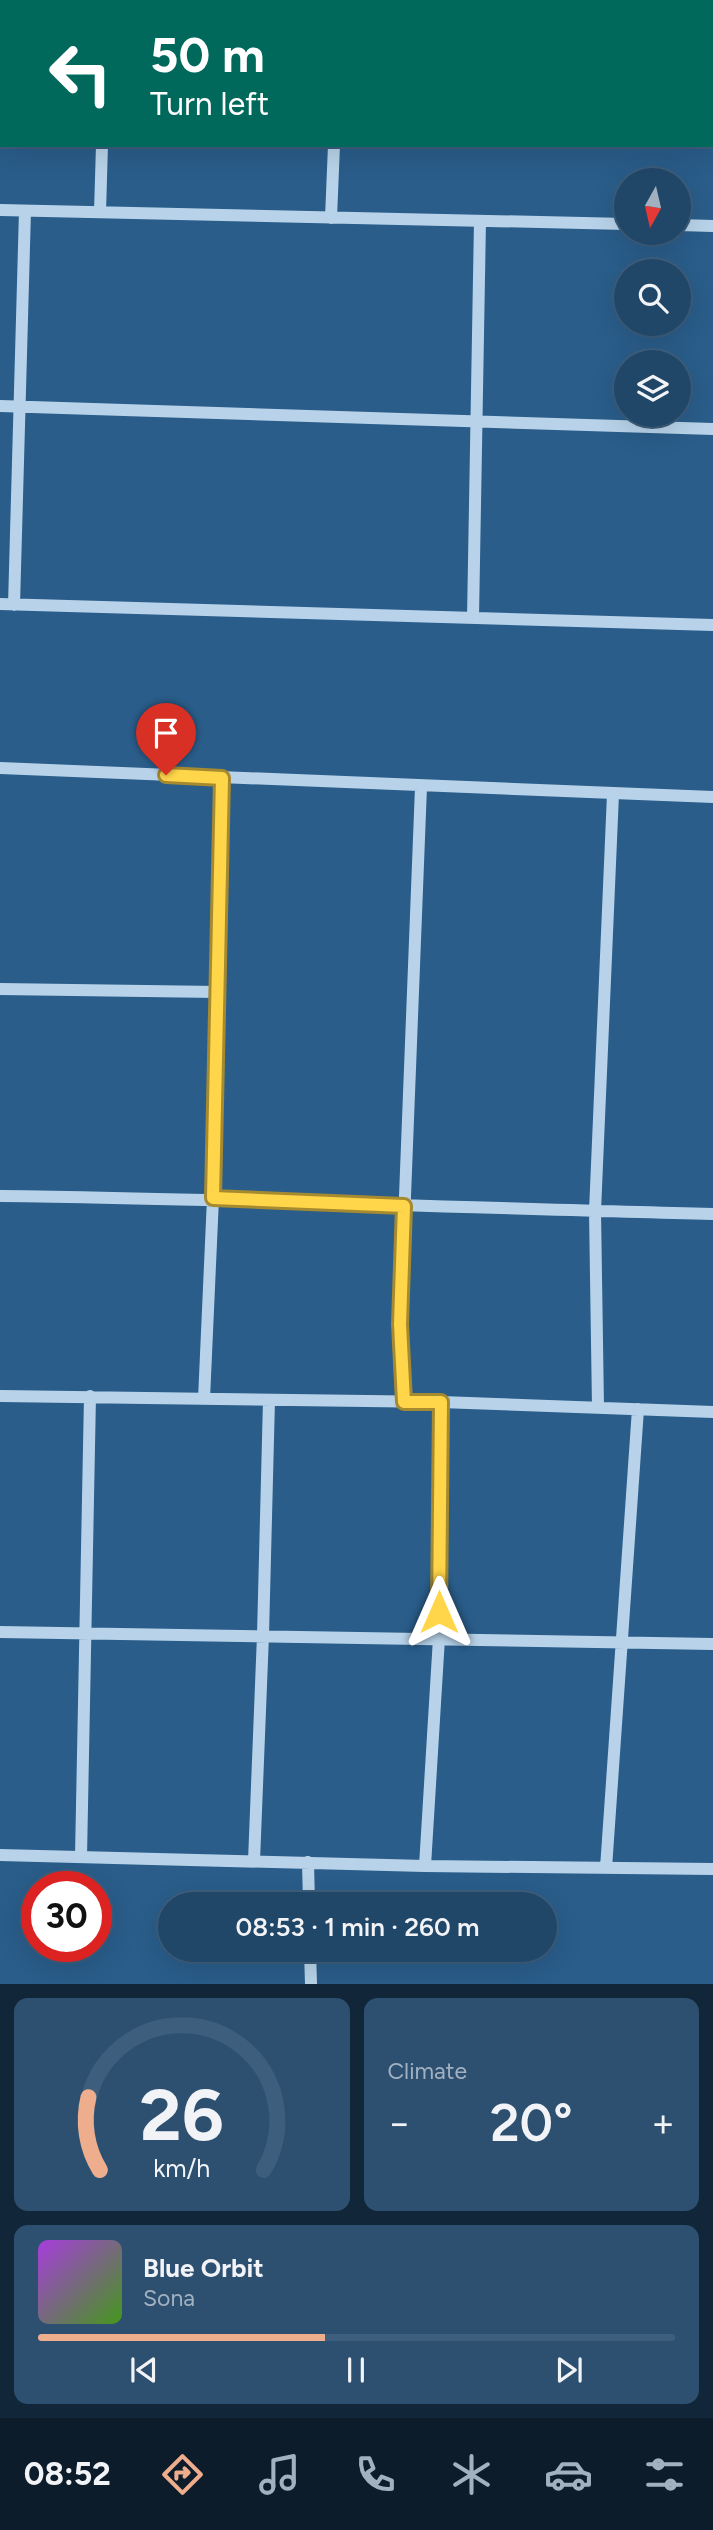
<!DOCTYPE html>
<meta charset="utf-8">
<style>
body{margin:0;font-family:Figtree,sans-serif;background:#2d5071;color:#f1f3f6;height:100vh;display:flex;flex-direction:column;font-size:26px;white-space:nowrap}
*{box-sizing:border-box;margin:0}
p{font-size:23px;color:#a2b1c0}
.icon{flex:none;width:38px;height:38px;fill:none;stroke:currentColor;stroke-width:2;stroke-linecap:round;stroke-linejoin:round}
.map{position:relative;height:1984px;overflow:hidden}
.sheet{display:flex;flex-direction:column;gap:14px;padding:14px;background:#122639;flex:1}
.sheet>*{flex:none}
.hud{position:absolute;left:0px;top:0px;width:714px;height:147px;box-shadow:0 7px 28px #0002,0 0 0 2px #3d5e7c;background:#00695c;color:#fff;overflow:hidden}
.needle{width:46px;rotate:188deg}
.tools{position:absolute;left:614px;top:168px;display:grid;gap:14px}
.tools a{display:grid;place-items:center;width:77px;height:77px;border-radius:50%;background:#204668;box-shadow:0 7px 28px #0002,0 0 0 2px #3d5e7c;font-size:35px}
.speed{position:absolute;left:21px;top:1871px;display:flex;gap:14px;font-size:35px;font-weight:700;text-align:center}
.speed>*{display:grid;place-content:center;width:91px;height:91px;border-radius:50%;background:#204668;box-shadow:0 7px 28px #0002,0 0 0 2px #3d5e7c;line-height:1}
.speed .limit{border:10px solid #d22;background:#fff;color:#111}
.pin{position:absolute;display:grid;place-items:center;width:60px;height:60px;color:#fff;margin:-72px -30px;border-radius:50% 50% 50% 0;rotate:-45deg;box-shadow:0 0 7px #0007}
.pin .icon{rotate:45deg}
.me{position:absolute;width:77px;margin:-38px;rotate:0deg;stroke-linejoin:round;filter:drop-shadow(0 0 5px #0008)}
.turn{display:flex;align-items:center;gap:24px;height:147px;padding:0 35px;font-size:32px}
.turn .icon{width:91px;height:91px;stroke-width:2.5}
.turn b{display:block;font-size:49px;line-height:60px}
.big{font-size:52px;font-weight:600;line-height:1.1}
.sheet .card{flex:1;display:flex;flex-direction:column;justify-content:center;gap:10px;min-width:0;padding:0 24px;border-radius:14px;background:#2d5071}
.sheet .dial{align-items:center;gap:0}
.dial svg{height:182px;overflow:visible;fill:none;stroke:#3d5e7c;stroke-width:7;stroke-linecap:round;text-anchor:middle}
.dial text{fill:#f1f3f6;stroke:none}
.song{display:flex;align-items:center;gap:21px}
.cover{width:84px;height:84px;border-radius:10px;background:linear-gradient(135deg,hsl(280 70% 55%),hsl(100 70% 35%))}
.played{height:7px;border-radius:4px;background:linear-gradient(90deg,#eead8d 45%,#3d5e7c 45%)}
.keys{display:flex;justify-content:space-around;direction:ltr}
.heat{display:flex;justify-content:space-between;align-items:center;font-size:38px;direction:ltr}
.sheet .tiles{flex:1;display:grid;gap:14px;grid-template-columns:1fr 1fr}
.card:last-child{grid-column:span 2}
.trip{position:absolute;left:158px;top:1892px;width:399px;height:70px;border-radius:35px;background:#204668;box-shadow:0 7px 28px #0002,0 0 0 2px #3d5e7c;font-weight:600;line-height:70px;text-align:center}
.tabs{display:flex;height:112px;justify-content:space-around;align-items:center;background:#0d1c2a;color:#a2b1c0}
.tabs .icon{width:49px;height:49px}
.tabs .current{color:#eead8d}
.tabs b{font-size:32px;color:#f1f3f6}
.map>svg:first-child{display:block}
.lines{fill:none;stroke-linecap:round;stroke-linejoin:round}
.minor{stroke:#b8d3e9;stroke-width:12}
.route-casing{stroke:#a68a30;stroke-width:18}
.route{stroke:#ffd54a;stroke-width:12}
</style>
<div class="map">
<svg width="713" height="1984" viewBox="0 0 713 1984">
<rect width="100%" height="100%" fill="#2a5d8a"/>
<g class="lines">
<path class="minor" d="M342 2V0
M0 51 2 52
M712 70H713
M0 210 626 224
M100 212 102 145
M331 218 334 145
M679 225 713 226
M0 406 713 429
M0 604 713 625
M14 605 25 211
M473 618 480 221
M0 768 713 797
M0 989 217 992
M0 1196C238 1199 475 1208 713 1214
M0 1396 441 1402 713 1412
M204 1399 213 1198 222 778
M404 1402 400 1324 421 787
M598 1407 595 1211 613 794
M0 1632 713 1644
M0 1855 425 1866 713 1869
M81 1857 90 1396
M254 1861 263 1635 269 1400
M308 1862 309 1904
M425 1866 439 1638 441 1402
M606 1868 638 1409
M310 1950 311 1984"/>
</g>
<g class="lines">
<defs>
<path id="route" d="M166 775 222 778 213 1198 404 1206 400 1324 404 1402H441L439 1612"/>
</defs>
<use href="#route" class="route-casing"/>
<use href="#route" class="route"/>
</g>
</svg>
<div class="tools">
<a><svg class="needle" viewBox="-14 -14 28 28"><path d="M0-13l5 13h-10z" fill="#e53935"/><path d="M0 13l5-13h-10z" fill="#a2b1c0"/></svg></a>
<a><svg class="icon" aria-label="search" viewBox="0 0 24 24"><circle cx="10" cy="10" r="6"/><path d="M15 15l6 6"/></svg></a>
<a><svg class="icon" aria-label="layers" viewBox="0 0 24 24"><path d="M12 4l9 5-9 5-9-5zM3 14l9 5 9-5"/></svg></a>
</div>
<div class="speed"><div class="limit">30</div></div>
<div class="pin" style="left:166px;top:775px;background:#d93025"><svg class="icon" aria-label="arrive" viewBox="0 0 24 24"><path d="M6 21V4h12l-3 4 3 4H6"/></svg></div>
<svg class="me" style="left:439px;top:1612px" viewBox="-20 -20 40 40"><path d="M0-17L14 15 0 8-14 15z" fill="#ffd54a" stroke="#fff" stroke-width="4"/></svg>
<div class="trip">08:53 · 1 min · 260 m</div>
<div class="hud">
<div class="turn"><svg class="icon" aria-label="left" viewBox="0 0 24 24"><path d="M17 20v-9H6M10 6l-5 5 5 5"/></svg><div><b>50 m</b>Turn left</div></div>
</div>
</div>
<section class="sheet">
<div class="tiles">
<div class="card dial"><svg viewBox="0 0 100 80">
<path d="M14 69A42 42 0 1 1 86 69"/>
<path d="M14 69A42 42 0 0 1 9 37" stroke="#eead8d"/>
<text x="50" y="56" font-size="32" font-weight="700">26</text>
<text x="50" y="72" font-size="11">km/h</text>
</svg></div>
<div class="card"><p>Climate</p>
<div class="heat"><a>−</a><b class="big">20°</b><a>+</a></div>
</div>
<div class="card">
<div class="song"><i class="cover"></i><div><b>Blue Orbit</b><p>Sona</p></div></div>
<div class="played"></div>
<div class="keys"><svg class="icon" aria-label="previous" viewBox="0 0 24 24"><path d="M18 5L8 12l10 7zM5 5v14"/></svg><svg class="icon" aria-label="pause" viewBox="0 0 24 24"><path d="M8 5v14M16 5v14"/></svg><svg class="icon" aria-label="next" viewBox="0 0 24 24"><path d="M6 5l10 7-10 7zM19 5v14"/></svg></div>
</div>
</div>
</section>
<nav class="tabs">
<b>08:52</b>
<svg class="icon current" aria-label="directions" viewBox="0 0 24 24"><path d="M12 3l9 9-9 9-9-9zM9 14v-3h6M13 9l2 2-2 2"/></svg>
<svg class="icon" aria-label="music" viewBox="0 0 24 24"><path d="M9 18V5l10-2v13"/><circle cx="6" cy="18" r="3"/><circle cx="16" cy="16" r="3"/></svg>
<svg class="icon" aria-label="phone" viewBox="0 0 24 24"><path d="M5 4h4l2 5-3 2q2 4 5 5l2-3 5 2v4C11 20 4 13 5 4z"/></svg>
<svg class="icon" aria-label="climate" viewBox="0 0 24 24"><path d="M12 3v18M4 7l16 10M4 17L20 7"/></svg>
<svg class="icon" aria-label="car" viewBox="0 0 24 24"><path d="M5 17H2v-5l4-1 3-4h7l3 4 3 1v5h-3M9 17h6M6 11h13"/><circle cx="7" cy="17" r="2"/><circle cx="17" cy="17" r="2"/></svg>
<svg class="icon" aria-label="filters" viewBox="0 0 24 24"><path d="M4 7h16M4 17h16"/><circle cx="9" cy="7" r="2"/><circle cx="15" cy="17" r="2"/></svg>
</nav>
